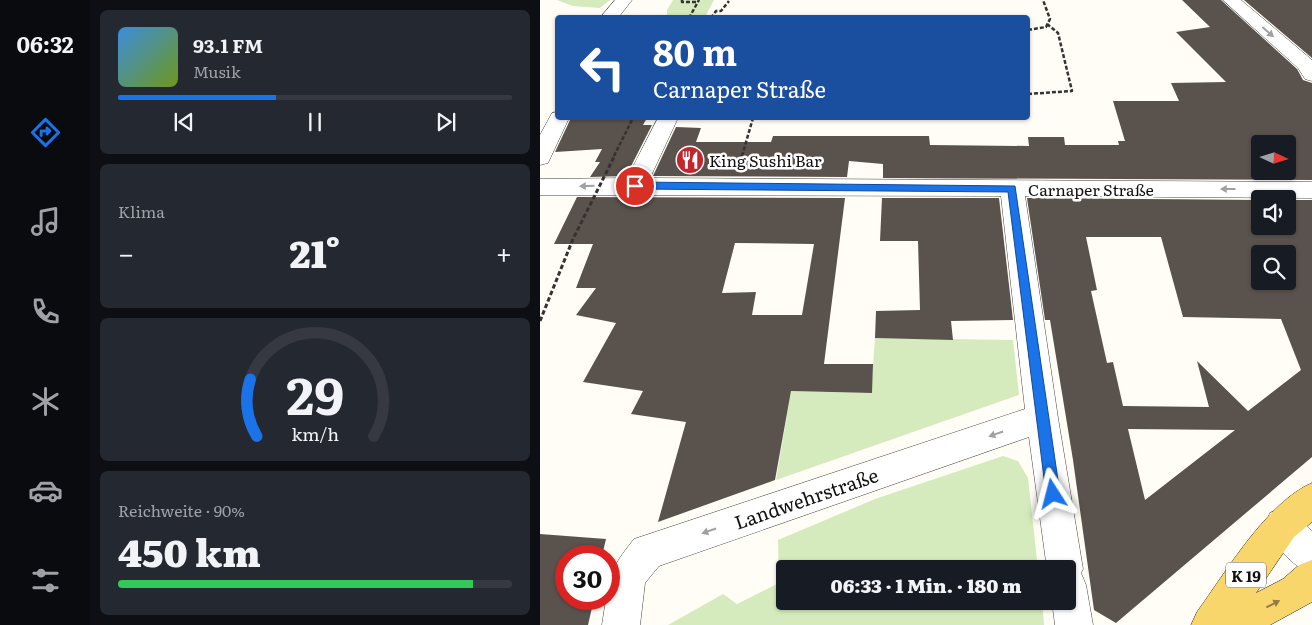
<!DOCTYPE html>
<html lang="de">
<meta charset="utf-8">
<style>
body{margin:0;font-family:Literata,serif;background:#242831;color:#f1f3f6;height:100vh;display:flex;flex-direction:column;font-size:19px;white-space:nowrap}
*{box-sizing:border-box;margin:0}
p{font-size:16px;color:#9ea1a6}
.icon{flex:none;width:28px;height:28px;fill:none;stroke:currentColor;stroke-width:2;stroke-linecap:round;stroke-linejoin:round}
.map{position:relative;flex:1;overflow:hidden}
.sheet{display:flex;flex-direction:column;gap:10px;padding:10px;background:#0d0f14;width:450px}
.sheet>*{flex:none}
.banner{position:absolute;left:15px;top:15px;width:475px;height:105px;border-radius:5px;box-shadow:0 1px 4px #0004;background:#1a4fa0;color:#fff;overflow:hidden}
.needle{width:32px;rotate:94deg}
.buttons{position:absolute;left:711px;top:135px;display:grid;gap:10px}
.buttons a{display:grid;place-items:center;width:45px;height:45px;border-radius:5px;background:#171b24;box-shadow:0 1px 4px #0004;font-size:25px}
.speed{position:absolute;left:15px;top:545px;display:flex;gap:10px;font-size:25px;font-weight:700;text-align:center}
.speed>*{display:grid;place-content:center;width:65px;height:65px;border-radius:50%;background:#171b24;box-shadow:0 1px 4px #0004;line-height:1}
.speed .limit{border:8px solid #d22;background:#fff;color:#111}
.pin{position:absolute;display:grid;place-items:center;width:42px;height:42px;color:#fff;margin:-21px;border:2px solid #fff;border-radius:50%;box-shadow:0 1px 5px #0007}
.me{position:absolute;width:55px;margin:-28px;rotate:351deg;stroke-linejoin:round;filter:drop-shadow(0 0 4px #0008)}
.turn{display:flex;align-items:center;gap:18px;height:105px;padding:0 15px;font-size:22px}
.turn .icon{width:65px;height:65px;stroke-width:2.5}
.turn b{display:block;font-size:35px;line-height:42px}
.big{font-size:38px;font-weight:800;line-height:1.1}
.sheet .widget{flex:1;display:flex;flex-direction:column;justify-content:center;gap:8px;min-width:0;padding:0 18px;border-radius:8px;background:#242831}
.sheet .dial{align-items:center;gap:0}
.dial svg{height:130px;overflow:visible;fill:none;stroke:#363941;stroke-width:7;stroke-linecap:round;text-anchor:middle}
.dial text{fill:#f1f3f6;stroke:none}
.song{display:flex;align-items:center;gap:15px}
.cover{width:60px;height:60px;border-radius:8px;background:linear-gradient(135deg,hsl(210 70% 55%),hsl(80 70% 35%))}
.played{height:5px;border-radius:2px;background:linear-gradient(90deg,#1a73e8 40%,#363941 40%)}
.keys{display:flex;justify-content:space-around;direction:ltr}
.heat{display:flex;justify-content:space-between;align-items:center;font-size:28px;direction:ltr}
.charge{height:8px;border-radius:4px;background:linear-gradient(90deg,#34c759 90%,#363941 0)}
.trip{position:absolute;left:236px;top:560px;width:300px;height:50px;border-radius:5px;background:#171b24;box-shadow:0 1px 4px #0004;font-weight:800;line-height:50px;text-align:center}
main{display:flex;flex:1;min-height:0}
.dock{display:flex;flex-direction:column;width:90px;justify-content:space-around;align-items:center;background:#090b0e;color:#9ea1a6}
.dock .icon{width:35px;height:35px}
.dock .on{color:#1a73e8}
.dock b{font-size:22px;color:#f1f3f6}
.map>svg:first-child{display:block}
.green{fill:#d5ebbd}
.building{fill:#5a524d;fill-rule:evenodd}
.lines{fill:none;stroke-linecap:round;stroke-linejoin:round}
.minor-casing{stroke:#444;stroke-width:1}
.major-casing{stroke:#222;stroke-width:1}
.path-far1{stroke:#333;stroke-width:2.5;stroke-dasharray:4 2;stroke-linecap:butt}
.path{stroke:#333;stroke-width:3;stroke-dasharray:4.5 2.5;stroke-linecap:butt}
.minor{fill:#fff;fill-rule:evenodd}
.major{fill:#f9d66b;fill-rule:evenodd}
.path-bridge-far1{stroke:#333;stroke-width:2.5;stroke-dasharray:4 2;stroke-linecap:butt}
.path-bridge{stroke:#333;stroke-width:3;stroke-dasharray:4.5 2.5;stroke-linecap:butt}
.oneway{fill:#a0a0a0}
.oneway2{fill:#917d42}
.route{fill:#1a73e8;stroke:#114b97}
.labels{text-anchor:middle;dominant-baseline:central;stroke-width:5;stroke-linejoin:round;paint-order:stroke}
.shield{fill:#fff;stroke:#585858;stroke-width:1}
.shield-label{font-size:15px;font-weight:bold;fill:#111}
.poi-label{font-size:16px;fill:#111;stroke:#fff;text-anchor:start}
.street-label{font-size:16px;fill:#111;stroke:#fff}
.near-street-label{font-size:19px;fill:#111;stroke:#fff}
</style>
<main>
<nav class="dock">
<b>06:32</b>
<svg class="icon on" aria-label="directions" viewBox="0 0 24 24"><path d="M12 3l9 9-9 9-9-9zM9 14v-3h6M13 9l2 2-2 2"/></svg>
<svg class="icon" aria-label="music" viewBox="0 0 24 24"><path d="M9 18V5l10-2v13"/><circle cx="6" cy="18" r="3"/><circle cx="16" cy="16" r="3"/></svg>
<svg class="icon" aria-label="phone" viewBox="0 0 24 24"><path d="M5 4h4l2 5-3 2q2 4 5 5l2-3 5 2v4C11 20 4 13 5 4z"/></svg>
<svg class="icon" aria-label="climate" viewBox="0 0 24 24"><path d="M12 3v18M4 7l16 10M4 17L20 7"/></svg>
<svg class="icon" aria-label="car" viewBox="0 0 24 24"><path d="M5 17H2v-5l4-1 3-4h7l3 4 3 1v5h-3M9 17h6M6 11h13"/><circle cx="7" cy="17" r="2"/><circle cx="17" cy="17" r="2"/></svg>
<svg class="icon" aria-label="filters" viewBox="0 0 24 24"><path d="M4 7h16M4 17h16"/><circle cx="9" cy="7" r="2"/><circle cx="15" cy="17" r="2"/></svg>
</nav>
<section class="sheet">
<div class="widget">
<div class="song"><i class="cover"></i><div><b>93.1 FM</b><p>Musik</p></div></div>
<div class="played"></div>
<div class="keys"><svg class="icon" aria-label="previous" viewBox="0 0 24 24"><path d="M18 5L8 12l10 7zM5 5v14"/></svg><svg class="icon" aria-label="pause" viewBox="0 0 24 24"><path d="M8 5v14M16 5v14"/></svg><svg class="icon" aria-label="next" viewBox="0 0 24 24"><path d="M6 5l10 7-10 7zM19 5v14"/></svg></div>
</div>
<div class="widget"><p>Klima</p>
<div class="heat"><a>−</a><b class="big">21°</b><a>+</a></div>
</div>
<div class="widget dial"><svg viewBox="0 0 100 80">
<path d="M14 69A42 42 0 1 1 86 69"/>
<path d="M14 69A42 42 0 0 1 10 34" stroke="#1a73e8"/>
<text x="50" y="56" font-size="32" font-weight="700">29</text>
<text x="50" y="72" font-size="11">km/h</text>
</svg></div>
<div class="widget"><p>Reichweite · 90%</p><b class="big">450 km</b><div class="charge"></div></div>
</section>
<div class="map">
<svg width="772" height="625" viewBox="0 0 772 625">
<rect width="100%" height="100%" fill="#fffdf5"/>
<path class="green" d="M17 0H70L60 8 33 6Z
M133 0H174L165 17H127V10Z
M335 338 473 340 479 395 236 480 251 391 331 393Z
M463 456 478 461 488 478 498 569H245V601H502L504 625H128L183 594 197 604 239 583 238 540 335 499Z"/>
<path class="building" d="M642 0H681L757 69 763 80 772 83V180L343 178V164L309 161 307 177 113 176 136 127 161 128 156 142H231L233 136H389L390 145 489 146 488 137H524L525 145H579L578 141H585L573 101H639L631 83 686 82 636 32 670 27ZM720 144H748V171H720Z
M704 0H772V58Z
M31 118H107L103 125H112L86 176 50 177 60 162H55L62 149 15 152Z
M37 197 305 198 284 364H333L332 393 251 391 235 480 118 522 146 422 91 414 103 391 43 382 76 323 36 315 56 288H36L53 244H14ZM195 243 274 244 262 315H212L216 292 182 293Z
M342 198H459L473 320 411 321 413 340 335 338 336 311 380 310 378 241H340Z
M487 198 720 200V226H748V200H772V457L576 623 554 610 533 460 510 320H505ZM546 237H621L643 317 741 319 761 370 708 411 657 361 669 407 583 406 573 362 567 363 551 291 557 290ZM720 254H748V281H720ZM588 429 695 430 605 500Z
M0 534 66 539 62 556H26V599H54L48 625H0Z"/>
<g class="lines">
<defs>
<path id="minor" d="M75 0H92L78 18H60Z
M683 0H701L772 60V81L765 79 758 68Z
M18 112V118H29L8 163 0 165V135L12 113Z
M118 118H138L110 178 772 182V198L485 196 518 418 543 569 541 573 546 585 553 625H515L512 601H528V569H507L489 437 119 566 105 583 100 625H62L66 599H69C69 570 77 561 94 539L485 409 461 196 0 195V179L87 178Z
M742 508 754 513 772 531V574C752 566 733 545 725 525L730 513Z"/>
<path id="major" d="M772 483V522L754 537 716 593 743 579 759 565 772 560V602L730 625H651L657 612C686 572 727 502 772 483Z"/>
</defs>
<use href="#minor" class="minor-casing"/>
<use href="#major" class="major-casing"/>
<path class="path-far1" d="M142 0V2H158
M149 18 159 0
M171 18 176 11H181L189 1
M488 30 506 27 510 19 503 0
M488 94 532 91 518 33 507 24
M202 156 213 118"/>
<path class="path" d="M200 163 202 155"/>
<use href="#minor" class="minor"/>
<use href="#major" class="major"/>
<path class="path-bridge-far1" d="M74 156 93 118"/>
<path class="path-bridge" d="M0 321 33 239 75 155"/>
</g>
<defs><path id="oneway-solid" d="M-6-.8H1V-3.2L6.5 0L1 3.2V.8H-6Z" transform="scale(1.25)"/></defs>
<g class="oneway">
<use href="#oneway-solid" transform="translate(728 32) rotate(41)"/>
<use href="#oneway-solid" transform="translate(47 186) rotate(179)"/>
<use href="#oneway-solid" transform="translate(688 189) rotate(-180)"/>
<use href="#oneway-solid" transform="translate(456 434) rotate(161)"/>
<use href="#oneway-solid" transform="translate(169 531) rotate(161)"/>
</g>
<use class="oneway2" href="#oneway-solid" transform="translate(733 604) rotate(-27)"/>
<path class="route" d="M95 182 475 186 520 494 518 499 513 501 508 499 506 494 468 192 95 189 90 186Z"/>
<defs>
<symbol id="restaurant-disc" viewBox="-11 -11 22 22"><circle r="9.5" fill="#c4262e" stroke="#fff"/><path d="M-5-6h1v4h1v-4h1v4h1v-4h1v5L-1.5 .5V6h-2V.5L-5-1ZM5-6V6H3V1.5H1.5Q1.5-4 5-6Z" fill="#fff"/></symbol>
</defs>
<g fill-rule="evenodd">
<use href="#restaurant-disc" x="134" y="144" width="32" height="32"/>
</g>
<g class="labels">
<rect class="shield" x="686" y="562.5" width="40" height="25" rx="4"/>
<g class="shield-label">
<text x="706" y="575">K 19</text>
</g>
<g class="poi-label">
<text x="169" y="160">King Sushi Bar</text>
</g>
<g class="street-label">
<text x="551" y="189">Carnaper Straße</text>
</g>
<g class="near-street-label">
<text transform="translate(266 498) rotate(-19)">Landwehrstraße</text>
</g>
</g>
</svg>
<div class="buttons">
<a><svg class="needle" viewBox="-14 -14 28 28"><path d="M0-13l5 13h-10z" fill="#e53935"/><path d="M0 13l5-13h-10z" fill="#9ea1a6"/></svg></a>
<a><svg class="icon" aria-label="sound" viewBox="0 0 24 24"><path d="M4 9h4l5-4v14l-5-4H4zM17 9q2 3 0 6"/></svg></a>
<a><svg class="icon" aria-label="search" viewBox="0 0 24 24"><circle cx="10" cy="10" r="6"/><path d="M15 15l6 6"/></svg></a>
</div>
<div class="speed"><div class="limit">30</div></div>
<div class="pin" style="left:95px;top:186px;background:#d93025"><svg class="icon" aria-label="arrive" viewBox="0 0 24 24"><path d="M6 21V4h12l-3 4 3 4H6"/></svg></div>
<svg class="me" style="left:513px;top:494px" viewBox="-20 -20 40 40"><path d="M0-17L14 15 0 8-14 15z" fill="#1a73e8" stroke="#fff" stroke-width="4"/></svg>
<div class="trip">06:33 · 1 Min. · 180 m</div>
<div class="banner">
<div class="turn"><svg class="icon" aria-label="left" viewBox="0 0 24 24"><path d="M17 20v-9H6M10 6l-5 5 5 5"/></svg><div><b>80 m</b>Carnaper Straße</div></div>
</div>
</div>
</main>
